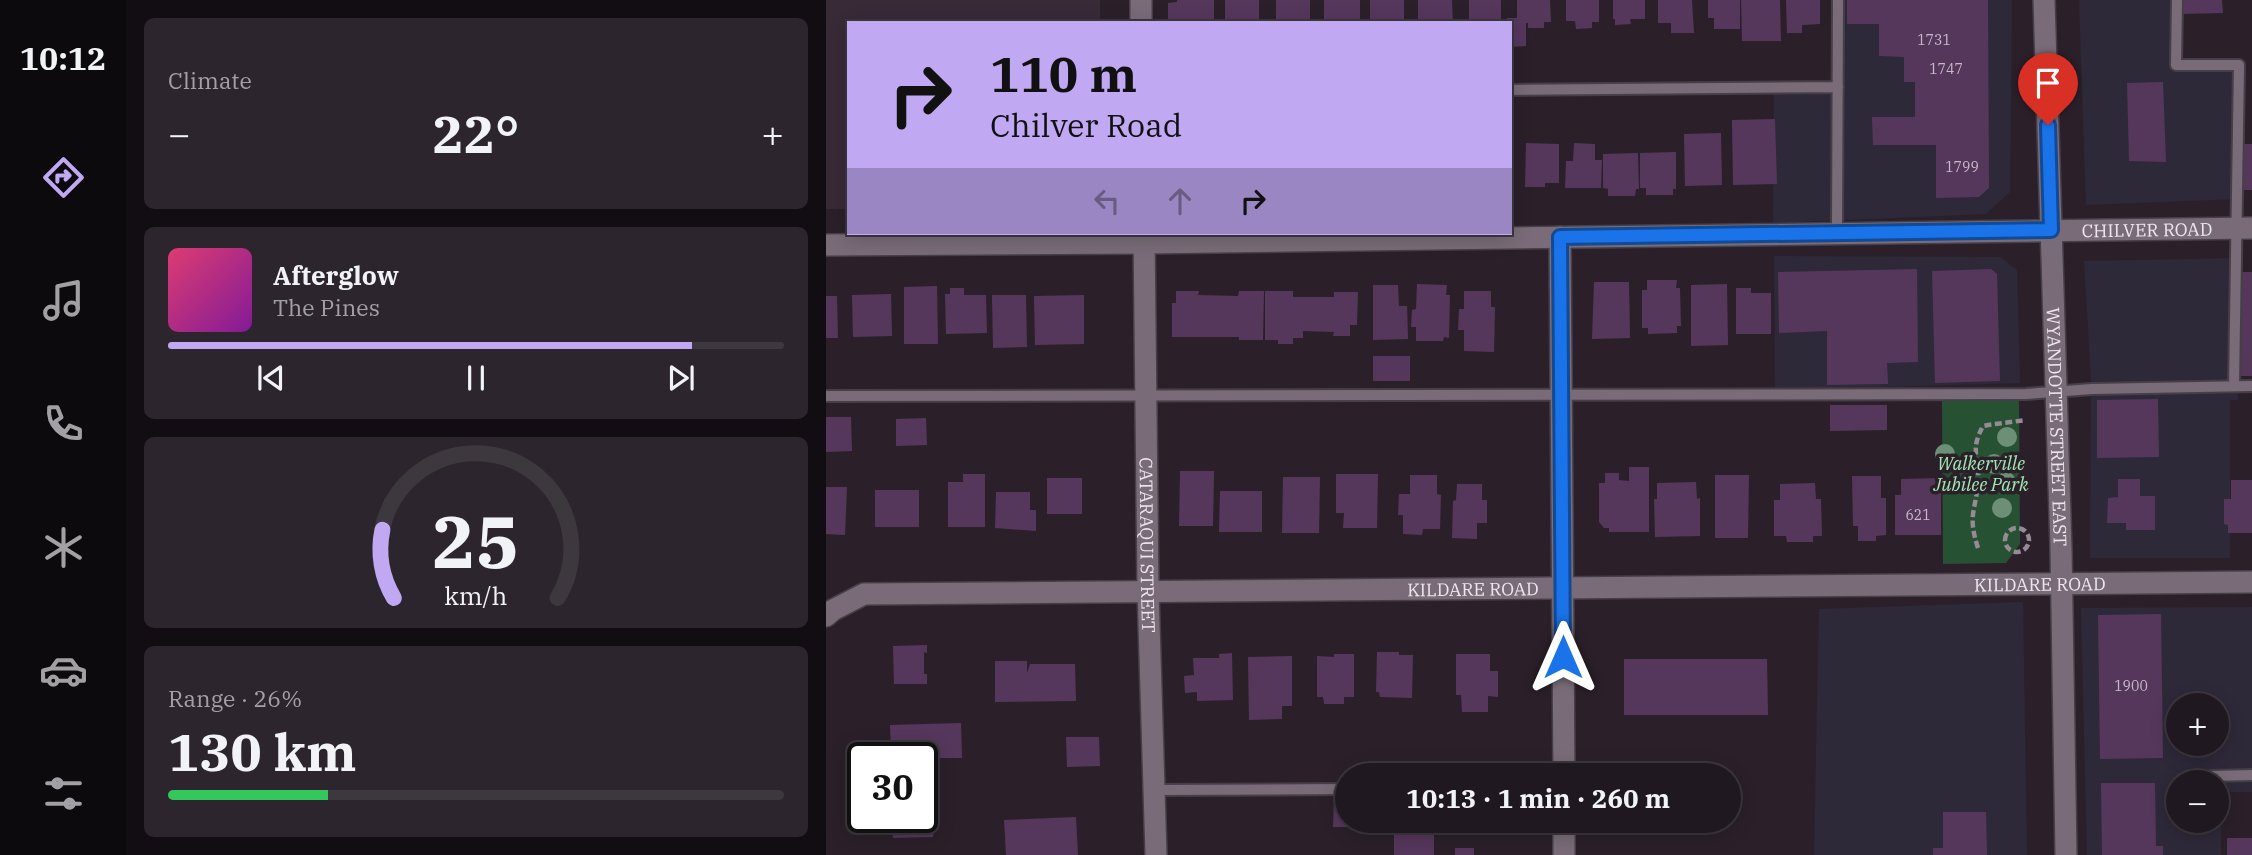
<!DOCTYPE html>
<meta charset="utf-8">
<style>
body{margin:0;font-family:"IBM Plex Serif",serif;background:#2d252d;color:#f1f3f6;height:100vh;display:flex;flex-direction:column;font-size:26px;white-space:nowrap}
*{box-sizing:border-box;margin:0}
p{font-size:23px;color:#a2a0a5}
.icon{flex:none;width:38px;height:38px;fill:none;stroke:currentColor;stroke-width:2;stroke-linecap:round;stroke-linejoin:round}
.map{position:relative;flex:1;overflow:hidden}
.drawer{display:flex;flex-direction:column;gap:18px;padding:18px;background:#120d12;width:700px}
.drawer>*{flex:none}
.top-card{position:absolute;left:21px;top:21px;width:665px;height:214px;border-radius:0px;box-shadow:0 4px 18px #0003,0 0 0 2px #3d373e;background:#c0a8f3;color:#111;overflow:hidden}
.buttons{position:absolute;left:1340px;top:693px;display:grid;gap:14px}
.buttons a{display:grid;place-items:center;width:63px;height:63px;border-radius:50%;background:#201820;box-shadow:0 4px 18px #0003,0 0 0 2px #3d373e;font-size:35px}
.speed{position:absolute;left:21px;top:742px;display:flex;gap:14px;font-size:35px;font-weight:700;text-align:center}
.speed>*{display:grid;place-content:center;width:91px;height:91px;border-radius:50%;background:#201820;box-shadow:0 4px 18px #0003,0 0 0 2px #3d373e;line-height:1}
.speed .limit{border:4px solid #111;border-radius:10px;background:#fff;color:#111}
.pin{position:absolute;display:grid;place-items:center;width:60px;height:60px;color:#fff;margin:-72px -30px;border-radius:50% 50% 50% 0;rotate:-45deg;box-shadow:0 0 7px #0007}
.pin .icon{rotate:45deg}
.me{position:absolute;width:77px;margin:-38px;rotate:0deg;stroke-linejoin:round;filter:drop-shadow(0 0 5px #0008)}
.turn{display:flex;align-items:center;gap:24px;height:147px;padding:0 28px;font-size:32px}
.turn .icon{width:91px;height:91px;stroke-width:2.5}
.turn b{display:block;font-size:49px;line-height:60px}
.lanes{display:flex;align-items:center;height:66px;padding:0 28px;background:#0003;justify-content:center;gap:35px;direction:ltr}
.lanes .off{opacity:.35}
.big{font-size:52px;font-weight:700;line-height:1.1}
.drawer .widget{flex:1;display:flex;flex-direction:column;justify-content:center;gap:10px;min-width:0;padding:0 24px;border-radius:10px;background:#2d252d}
.drawer .dial{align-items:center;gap:0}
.dial svg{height:182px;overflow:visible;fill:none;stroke:#3d373e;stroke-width:7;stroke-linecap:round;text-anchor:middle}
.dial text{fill:#f1f3f6;stroke:none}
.song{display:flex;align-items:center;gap:21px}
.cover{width:84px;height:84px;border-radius:10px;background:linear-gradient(135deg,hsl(340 70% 55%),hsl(290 70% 35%))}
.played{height:7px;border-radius:4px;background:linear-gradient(90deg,#c0a8f3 85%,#3d373e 85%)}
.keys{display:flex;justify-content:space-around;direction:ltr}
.heat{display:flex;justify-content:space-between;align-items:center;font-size:38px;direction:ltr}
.charge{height:10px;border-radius:5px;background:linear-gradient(90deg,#34c759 26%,#3d373e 0)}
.trip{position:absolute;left:509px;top:763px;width:406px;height:70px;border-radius:35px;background:#201820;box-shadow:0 4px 18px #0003,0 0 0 2px #3d373e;font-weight:700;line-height:70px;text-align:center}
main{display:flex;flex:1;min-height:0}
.tabs{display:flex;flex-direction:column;width:126px;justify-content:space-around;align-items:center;background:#0d0a0d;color:#a2a0a5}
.tabs .icon{width:49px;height:49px}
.tabs .on{color:#c0a8f3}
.tabs b{font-size:32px;color:#f1f3f6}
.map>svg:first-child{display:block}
.commercial{fill:#2d2939;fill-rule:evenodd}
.education{fill:#382a37}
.green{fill:#265133}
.building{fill:#56375c}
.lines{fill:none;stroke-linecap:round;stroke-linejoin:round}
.service-casing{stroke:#473f47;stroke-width:14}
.minor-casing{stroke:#473f47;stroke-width:24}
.secondary-casing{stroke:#473f47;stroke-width:24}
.path{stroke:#948b94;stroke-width:4.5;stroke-dasharray:7 3.5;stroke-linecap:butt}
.service{stroke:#796c78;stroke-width:10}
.minor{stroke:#796c78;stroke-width:21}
.secondary{stroke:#796c78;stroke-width:21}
.tree{fill:#6c8f76}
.route-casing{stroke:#114b97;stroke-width:18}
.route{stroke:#1a73e8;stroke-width:12}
.labels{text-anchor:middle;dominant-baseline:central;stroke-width:7;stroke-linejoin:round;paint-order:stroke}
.number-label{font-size:14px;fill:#c7bac9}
.street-label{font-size:18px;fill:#ede6ed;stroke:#2b202a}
.park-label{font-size:18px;font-style:italic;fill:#a2e9b4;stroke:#2b202a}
</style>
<main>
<nav class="tabs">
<b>10:12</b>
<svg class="icon on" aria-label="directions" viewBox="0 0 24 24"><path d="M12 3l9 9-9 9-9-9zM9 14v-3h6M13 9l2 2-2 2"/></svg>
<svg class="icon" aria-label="music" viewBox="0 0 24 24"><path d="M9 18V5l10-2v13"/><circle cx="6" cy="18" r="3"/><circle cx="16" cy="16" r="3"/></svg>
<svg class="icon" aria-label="phone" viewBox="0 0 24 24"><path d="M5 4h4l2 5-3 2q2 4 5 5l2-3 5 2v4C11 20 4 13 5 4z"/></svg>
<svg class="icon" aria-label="climate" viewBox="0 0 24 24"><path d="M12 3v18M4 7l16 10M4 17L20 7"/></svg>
<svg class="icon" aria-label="car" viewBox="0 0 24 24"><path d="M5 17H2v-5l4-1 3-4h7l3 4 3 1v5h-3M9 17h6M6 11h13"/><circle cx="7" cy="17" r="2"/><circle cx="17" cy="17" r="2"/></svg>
<svg class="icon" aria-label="filters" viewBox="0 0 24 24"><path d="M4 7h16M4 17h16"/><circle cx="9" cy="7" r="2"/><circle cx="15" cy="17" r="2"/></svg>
</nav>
<section class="drawer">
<div class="widget"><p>Climate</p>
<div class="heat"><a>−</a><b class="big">22°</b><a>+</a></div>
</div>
<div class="widget">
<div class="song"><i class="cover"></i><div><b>Afterglow</b><p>The Pines</p></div></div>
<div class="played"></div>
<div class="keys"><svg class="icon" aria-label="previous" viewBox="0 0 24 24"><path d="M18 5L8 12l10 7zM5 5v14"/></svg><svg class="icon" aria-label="pause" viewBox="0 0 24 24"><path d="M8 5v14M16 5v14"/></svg><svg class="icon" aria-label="next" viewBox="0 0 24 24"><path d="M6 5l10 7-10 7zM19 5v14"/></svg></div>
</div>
<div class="widget dial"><svg viewBox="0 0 100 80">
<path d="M14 69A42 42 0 1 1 86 69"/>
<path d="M14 69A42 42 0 0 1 9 39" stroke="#c0a8f3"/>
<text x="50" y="56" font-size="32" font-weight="700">25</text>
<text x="50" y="72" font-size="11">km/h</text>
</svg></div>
<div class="widget"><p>Range · 26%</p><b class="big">130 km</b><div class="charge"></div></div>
</section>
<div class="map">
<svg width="1426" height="855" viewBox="0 0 1426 855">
<rect width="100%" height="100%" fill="#2b202a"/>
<path class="commercial" d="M1012 0H1186L1184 192 1160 214 947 223 948 87 1012 86Z
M1253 0H1351L1350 65H1413L1411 199 1260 205Z
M948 256 1174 257 1191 270 1194 383 949 390Z
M1413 258 1412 400H1404V558H1264L1265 378 1258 261Z
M1197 602 1201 855H988L993 609Z
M1426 607V792H1395V855H1261L1255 608ZM1353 705H1391V744H1353ZM1353 782H1391V821H1353Z"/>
<path class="education" d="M0 0H274V23H23V209H0Z"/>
<path class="green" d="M1193 399 1194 544 1180 563 1117 564 1116 401Z"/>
<path class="building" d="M351 0H388V23H342V3L351 2Z
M399 0H433V23H399Z
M450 0H484V23H450Z
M498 0H534V23H498Z
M544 0H578V23H544Z
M592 0H626L627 23H592Z
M643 0H675V23H643Z
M691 0H724L725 22H718V28H702V23H700V46L684 47V23H681V18H691Z
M740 0H773V22H766V28L750 29 749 21H740Z
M787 0H819V19H804L805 24 789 25V19H787Z
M832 0H866L868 33H845V23H832Z
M882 0H914V29H888V18H882Z
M915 0H954L955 41H916Z
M960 0H994V24L976 25V33H961Z
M1021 0H1162L1163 188 1153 197 1110 198V145H1047L1046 117H1089V82H1078V57L1053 56V24H1021Z
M1354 0H1396L1397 13 1354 14Z
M1337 82 1340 162 1303 161 1301 83Z
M949 119 951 184 907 185 906 120Z
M895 133 896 185 859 186 858 134Z
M700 143 733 144V183H719V187H699Z
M748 143 769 144V160H776L775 188H739L740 161H747Z
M1414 144H1426V190H1415Z
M850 152V189H847V195H820V188H814V153Z
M812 153 813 189H810L809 196H782V189L777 188V154Z
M1091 269 1092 362 1061 363 1062 384 1001 385V331L953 333 952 272Z
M1165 269 1171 274 1174 381 1109 383 1106 271Z
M1414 272H1426V376H1414Z
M821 280H851L850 288H854L855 326H851V333L822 334V328H816V290H821Z
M768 282H803L804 338 766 339Z
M591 284 621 285 620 295H624L623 338 618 337 617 341H590V327H585L586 310 590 309Z
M901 284 902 345 865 346V285Z
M547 285H572L573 306H581L582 339 547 340Z
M111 286 112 344H78V287Z
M124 288H138V295H160L161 333 120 334 119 294H124Z
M910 288H925V293H945V334H910Z
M350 291H373L372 295 412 296 413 291H438L437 340H413V337H346V303H350Z
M439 291H467V297H508V292H532L531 325H524V336H507L508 332 477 331V338H467V344H452V340H439Z
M638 291H665V307H669L668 352 638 351V330H632L633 309H638Z
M65 294 66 336 27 337 26 295Z
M166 295H200L201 347 167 348Z
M258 295V344L209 345 208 296Z
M0 296H11L12 338H0Z
M547 356H584V381H547Z
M1332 399 1333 457 1271 458V400Z
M1004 405H1061V430L1004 431Z
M0 417H25L26 451 0 452Z
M100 418 101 445 70 446V419Z
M803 467H823V532H783V528H778L773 522V483H779V473H793V480L803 481Z
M354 471H388L387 526H353Z
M137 474H159V527H122V482H137Z
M510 474H552L551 528H517L518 513H510Z
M584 475H611V494L615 495 614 529H597L596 535 577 534V515H572L573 494H584Z
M889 475H923L922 538H889Z
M1026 476H1055V498H1060V535L1050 536V541H1032V526H1027Z
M457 477H494L493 533H456Z
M221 478H256V514H221Z
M1115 478V535H1069V495H1075V479Z
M1292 479H1314V496H1329V530H1300V523H1281L1282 498 1292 497Z
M1405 480H1426V533H1402V525L1398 524V499H1405Z
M870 482 871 499 874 498V536L829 537 828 499H831V483Z
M989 483 990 499H995L996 536H987V542H961L960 536H948V500H954V484Z
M631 484H656V500H661V523H651V539L626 538 627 501 630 500Z
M0 487H21L19 535 0 534Z
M49 490H93V527H49Z
M394 491H436V532H393Z
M170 492H204V510H210V531L169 528Z
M1335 614 1337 758 1274 759 1272 615Z
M101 645V653L98 652V674H101V684H68L67 646Z
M551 652H573V655H587L586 698 554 697 553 692H550Z
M406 653 407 700 371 701V692L359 693 358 676 368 675 367 658H393V654Z
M508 654H528V697H518V704H498L497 697H491V656L508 657Z
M630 654H664V671H672V697L662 696V712H636L635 695H630Z
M466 656V706H456V719L423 720 422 657Z
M798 659H941L942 715H798Z
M169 661H201V673L204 664H249L250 701 169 702Z
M135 723 136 758H113L114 825H108L107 837 67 838 66 825H56V817H96V758H55L54 750H65L64 725Z
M240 737H273L274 766 241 767Z
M1275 783H1329L1330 846H1337V855H1276Z
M508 796H522V821H534V827H507Z
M1117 812H1160L1161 855H1107V848H1117Z
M250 817 252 855H180L178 820Z
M568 833H608V855H568Z
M1401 838H1426V855H1401Z
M629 848H648V855H629Z"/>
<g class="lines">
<defs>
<path id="service" d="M1351 0 1350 65H1413L1408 386
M684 90 1012 87
M1011 233 1012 0
M0 396 1200 394 1266 389 1426 386
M1386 776 1426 775
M329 790 522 789"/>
<g id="minor">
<path d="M315 0V23"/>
<path id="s1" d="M318 233 322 590 330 855"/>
<path d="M734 237 738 775"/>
<path id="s2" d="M0 245 318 243 1426 228"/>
<path id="s3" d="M0 616 7 610 38 594 1426 582"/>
<path d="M738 821V855"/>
</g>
<g id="secondary">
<path id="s4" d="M1218 0 1235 548 1240 855"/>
</g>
</defs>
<use href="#service" class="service-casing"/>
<use href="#minor" class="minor-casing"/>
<use href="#secondary" class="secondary-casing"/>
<path class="path" d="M1179 540a12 12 0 1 1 24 0a12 12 0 1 1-24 0Z
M1152 548C1141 514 1150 512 1152 481 1154 456 1143 452 1157 426L1162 425 1200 420"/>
<use href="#service" class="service"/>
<use href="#minor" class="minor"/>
<use href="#secondary" class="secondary"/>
</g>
<g class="tree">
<circle cx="1181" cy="437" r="10"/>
<circle cx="1119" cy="454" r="10"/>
<circle cx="1168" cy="464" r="10"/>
<circle cx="1180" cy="482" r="10"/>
<circle cx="1176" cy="508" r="10"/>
</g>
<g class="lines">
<defs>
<path id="route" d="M737 657 734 237 1225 230 1222 125"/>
</defs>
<use href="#route" class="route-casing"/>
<use href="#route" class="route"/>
</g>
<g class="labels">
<g class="number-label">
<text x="1108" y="40">1731</text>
<text x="1120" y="69">1747</text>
<text x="1136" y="167">1799</text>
<text x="1092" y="515">621</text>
<text x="1305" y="686">1900</text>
</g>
<g class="street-label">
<text stroke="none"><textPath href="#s2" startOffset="1321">CHILVER ROAD</textPath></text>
<text stroke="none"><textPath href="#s4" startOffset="427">WYANDOTTE STREET EAST</textPath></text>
<text stroke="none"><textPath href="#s1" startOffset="312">CATARAQUI STREET</textPath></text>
<text stroke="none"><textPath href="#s3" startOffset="1220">KILDARE ROAD</textPath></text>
<text stroke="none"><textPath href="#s3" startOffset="653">KILDARE ROAD</textPath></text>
</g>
<g class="park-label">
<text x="1155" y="463">Walkerville<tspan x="1155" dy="21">Jubilee Park</tspan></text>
</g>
</g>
</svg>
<div class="buttons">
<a>+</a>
<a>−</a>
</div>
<div class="speed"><div class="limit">30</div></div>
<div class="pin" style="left:1222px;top:125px;background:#d93025"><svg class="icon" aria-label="arrive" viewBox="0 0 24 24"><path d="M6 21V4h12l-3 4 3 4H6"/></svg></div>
<svg class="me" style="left:737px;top:657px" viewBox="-20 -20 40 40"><path d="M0-17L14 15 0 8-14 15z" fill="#1a73e8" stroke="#fff" stroke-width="4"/></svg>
<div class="trip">10:13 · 1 min · 260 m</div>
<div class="top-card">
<div class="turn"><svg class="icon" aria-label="right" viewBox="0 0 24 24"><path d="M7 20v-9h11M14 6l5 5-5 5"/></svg><div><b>110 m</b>Chilver Road</div></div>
<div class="lanes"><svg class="icon off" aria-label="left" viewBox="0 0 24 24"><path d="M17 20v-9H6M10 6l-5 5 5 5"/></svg><svg class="icon off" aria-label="ahead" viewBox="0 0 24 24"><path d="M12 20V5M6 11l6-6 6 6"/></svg><svg class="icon" aria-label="right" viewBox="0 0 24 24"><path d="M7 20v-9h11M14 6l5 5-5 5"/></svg></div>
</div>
</div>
</main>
